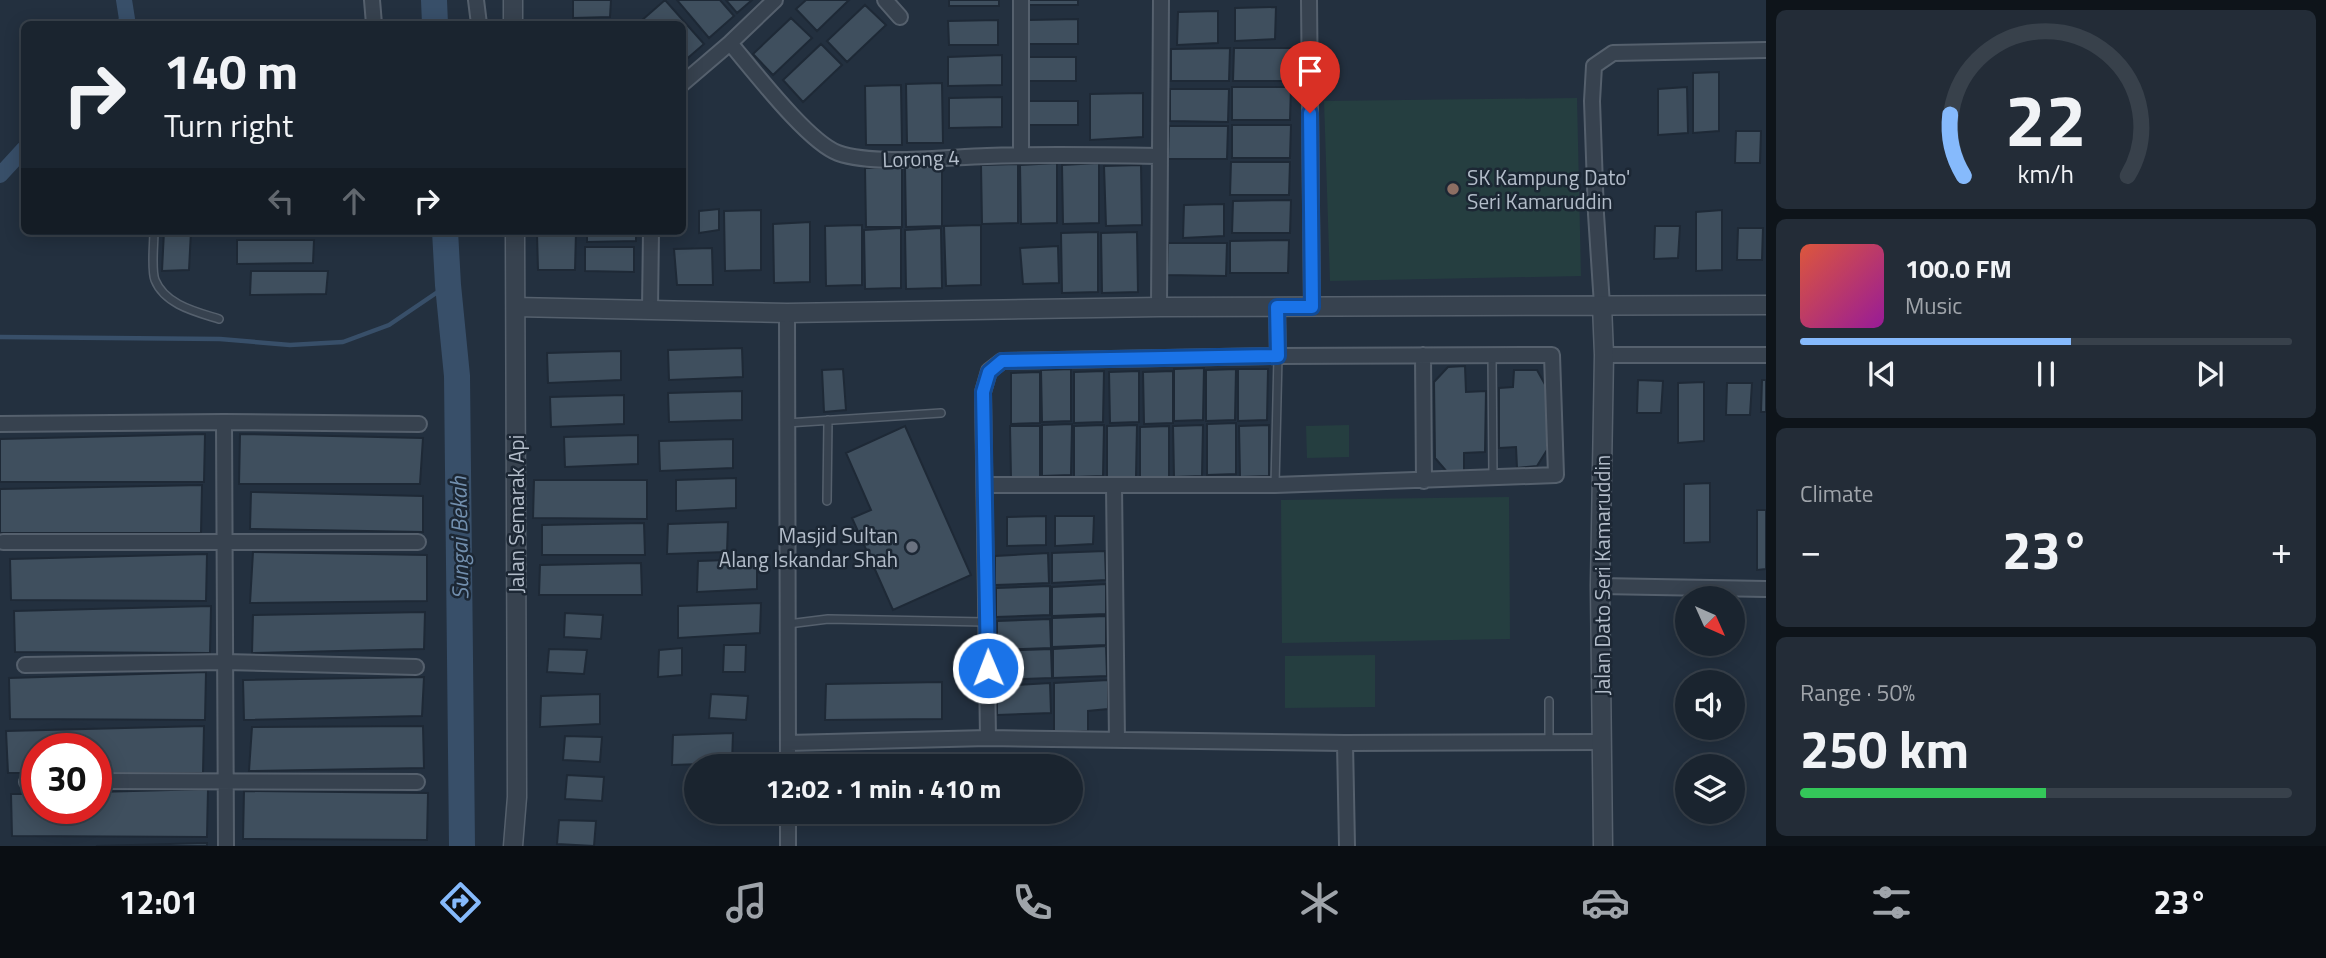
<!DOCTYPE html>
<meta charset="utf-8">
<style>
body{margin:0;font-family:"Titillium Web",sans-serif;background:#232c37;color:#f1f3f6;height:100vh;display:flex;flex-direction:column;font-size:26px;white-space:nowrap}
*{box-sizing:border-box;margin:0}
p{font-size:23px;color:#9fa4aa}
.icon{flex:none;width:38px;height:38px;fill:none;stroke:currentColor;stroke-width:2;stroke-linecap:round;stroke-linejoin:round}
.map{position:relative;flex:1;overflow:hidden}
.side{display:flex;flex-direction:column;gap:10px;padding:10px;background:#0e141a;width:560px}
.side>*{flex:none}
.top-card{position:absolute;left:21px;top:21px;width:665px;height:214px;border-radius:10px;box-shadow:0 4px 18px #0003,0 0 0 2px #38414b;background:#1a242f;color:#f1f3f6;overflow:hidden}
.needle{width:46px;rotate:135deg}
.tools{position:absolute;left:1675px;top:586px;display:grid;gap:14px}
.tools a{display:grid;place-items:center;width:70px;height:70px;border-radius:50%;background:#1a242f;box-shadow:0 4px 18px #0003,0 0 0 2px #38414b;font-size:35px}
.speed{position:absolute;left:21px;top:733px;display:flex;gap:14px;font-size:35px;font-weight:700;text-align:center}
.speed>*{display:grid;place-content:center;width:91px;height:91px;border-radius:50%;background:#1a242f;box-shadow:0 4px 18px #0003,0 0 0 2px #38414b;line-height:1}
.speed .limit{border:10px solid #d22;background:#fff;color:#111}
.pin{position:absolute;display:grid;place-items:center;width:60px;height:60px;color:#fff;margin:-72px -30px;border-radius:50% 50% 50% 0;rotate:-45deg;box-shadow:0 0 7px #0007}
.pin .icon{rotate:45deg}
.me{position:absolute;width:77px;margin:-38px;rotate:359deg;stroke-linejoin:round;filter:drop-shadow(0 0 5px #0008)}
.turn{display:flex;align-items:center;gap:24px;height:147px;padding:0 28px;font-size:32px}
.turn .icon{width:91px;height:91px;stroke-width:2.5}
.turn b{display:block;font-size:49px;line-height:60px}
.lanes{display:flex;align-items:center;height:66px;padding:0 28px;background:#0003;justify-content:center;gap:35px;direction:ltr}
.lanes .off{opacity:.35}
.big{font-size:52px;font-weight:700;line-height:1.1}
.side .card{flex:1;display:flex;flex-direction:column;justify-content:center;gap:10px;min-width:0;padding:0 24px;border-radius:10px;background:#232c37}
.side .dial{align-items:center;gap:0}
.dial svg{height:182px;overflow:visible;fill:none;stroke:#38414b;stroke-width:7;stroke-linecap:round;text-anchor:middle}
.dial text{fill:#f1f3f6;stroke:none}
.song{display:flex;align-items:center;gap:21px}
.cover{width:84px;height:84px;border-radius:10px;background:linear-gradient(135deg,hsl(10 70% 55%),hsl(300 70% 35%))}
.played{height:7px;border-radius:4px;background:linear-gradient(90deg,#86bafc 55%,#38414b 55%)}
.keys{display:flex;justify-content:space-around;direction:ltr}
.heat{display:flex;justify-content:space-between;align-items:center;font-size:38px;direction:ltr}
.charge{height:10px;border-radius:5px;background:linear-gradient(90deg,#34c759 50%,#38414b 0)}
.trip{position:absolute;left:684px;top:754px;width:399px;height:70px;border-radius:35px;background:#1a242f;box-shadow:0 4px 18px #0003,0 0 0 2px #38414b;font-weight:700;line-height:70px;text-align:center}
.menu{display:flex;height:112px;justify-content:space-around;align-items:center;background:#0a0e13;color:#9fa4aa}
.menu .icon{width:49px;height:49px}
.menu .on{color:#86bafc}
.menu b{font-size:32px;color:#f1f3f6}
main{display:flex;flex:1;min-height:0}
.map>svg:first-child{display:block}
.green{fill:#253e40}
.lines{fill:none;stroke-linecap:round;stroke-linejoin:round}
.stream{stroke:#384f69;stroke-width:4.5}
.canal{stroke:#384f69;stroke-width:16}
.river{stroke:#384f69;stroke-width:26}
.building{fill:#3f4f5e;stroke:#1e2936;stroke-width:2}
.service-casing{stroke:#55606d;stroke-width:10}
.minor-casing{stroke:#55606d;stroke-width:18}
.tertiary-casing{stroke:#55606d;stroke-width:21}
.service{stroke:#37424f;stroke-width:7}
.minor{stroke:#37424f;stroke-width:14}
.tertiary{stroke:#37424f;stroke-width:18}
.route-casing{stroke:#114b97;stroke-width:18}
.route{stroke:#1a73e8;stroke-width:12}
.education-dot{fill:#8d6e63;stroke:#1c2734;stroke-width:2.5}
.worship-dot{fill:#6b7280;stroke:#1c2734;stroke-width:2.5}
.labels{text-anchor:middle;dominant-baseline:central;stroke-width:5;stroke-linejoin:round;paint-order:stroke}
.street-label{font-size:21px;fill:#b3bdca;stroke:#1c2734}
.poi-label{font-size:21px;fill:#b3bdca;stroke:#1c2734;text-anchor:start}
.water-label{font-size:23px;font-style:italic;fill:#728fae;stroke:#1c2734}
</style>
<main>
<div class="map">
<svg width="1766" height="846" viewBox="0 0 1766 846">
<rect width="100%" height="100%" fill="#23303f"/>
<path class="green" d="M1577 98 1581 276 1330 281 1324 101Z
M1349 425V457L1307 458 1306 426Z
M1509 497 1510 639 1282 643 1281 500Z
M1375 655V707L1285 708V656Z"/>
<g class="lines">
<path class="stream" d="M0 337 220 339 290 345 343 342 389 325 448 285"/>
<path class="canal" d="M124 0 127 19 125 24
M0 175 24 149"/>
<path class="river" d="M434 0 435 24
M445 231 448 285 457 376 462 846"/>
</g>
<path class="building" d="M573 0H611L610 17 573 18Z
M665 0 704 44 682 63V24H644L641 21Z
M677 0H720L734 16 709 38Z
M726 0H752L737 13Z
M806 0H849L817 31 796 9Z
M949 0H999V6H949Z
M1029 0H1078V5H1029Z
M865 5 886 25 847 62 827 41Z
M1276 7 1275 39 1235 41V8Z
M1218 11V43L1177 45 1178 12Z
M791 18 812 38 773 75 753 54Z
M1078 19V44H1029V20Z
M998 20V45H949L948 21Z
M821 44 842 65 803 102 783 80Z
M1230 48 1229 81H1171V49Z
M1234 48H1292L1291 81H1233Z
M1002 55V85L948 86V57Z
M1027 57H1076V81H1027Z
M1719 72V131L1693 133V73Z
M942 83 943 143H907L906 84Z
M901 85 902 145H866L865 86Z
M1232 87H1291L1290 120H1232Z
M1687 87 1688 133 1658 135V89Z
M1170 89H1229L1228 122 1170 121Z
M1143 93V137L1090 140V94Z
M1002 97V127L949 128V98Z
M1029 101H1078V125H1029Z
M1232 125H1291L1290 158H1232Z
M1169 126H1228L1227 159H1168Z
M1736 131H1761L1760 163H1735Z
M1231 162H1290L1289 195H1230Z
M1057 163V223L1021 224 1020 165Z
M1099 163V223L1063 224 1062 165Z
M1018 164V223L982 224 981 165Z
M1141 165 1142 225 1106 226 1104 166Z
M942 166V226L906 227 905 167Z
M902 167V227H866L865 168Z
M1291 200 1290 233H1232L1233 201Z
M1224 204V236L1183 238 1184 205Z
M719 209V230L699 233V211Z
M761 210V270L725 271 724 211Z
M1722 210V270L1696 271V212Z
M810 222V282L774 283 773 224Z
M862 225V285L826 286 825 226Z
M981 225V285L946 286 944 226Z
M1655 226H1680L1678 258 1654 259Z
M901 228V288L865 289 864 230Z
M941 228 942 288 906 289 905 230Z
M1738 228H1763L1762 260H1737Z
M164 231H191L189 270 162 271Z
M587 231H636V241L587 242Z
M576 232 575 270H538L537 234Z
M1098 232V292L1062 293 1061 233Z
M1137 232 1138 292 1102 293 1101 233Z
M237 240H314L313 263 237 264Z
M1289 240 1288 273H1230V241Z
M1168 243H1227L1226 276 1167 275Z
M1058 246 1059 283 1023 284 1020 248Z
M585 247H634V272L585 271Z
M712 248 713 285H677L674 249Z
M251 271H328L326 294 250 295Z
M742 348 743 377 669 380 668 350Z
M621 351V380L548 383 547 353Z
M1465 366 1466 392 1486 391 1485 452 1464 453V473H1448L1435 458 1434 382 1448 367Z
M1204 368 1203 420 1174 421V369Z
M843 369 846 410 824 412 822 370Z
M1071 369V421L1042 422 1041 370Z
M1236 369 1235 420 1206 421V370Z
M1238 369H1268L1267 420 1238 421Z
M1514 370H1537L1547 388V450L1537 466 1517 468 1516 447 1499 448V388L1513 387Z
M1104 371 1103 422 1074 423V372Z
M1139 371V422L1110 423 1109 372Z
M1173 371V423L1144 424 1143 372Z
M1040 372V423L1011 424V373Z
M1638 380 1663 381 1661 413H1637Z
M1762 380H1766V412H1761Z
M1704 382V441L1678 443V383Z
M1727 383H1752L1750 415H1726Z
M742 391V420L669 422 668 393Z
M624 395V424L551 427 550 397Z
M1236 423V474L1207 475V424Z
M1072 424 1071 475 1042 476V425Z
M1104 425 1103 476 1074 477V426Z
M1137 425 1136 477 1107 478V426Z
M1203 425 1202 476 1174 477 1173 426Z
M1269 425V476L1240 477 1239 426Z
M905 426 971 575 893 610 852 518 871 510 846 453Z
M1010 426H1040V477L1011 478Z
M1169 426V478L1140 479V427Z
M205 434 204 482H0V439Z
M240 434 423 438 420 484H239Z
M638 435V464L565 467 564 437Z
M733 439V468L660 471 659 441Z
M736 478V508L676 511V480Z
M534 480H647V519L533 518Z
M1710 483V542L1684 543V484Z
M202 485 201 533H0V489Z
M251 492 423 496V532L250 529Z
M1757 510H1766V569L1757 570Z
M1046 516V545L1007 546V517Z
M1055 516H1094L1093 544 1055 546Z
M728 522 727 552 667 554 668 524Z
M644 523 645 555H542V525Z
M1105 551 1106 580 1052 583V553Z
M253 552 427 555V601L250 603Z
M1048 553 1049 583 995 585V556Z
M207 554 206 601 11 600 10 559Z
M757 559V589L697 592 698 561Z
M641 563 642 595H539L540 565Z
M1106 584V614L1052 616V587Z
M1050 586V615L996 617V588Z
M761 603 760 633 678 638V606Z
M211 606 210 653 15 652 14 611Z
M425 612 424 649 252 653 253 615Z
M565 613 603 615 601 639 564 637Z
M1106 616V645L1052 647V618Z
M1050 619 1051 648 997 650V621Z
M724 645H746L745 672H723Z
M1106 646 1107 676 1053 678V649Z
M682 648V675L658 677 659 650Z
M549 649 587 650 584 674 547 672Z
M1051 649 1052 678 998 680V651Z
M206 672 205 720 10 719 9 678Z
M424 677 422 716 244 720 243 680Z
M1108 680V709L1088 711V731L1054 733V683Z
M942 682V719L825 720 826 684Z
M1050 683 1051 713 997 715V686Z
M600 694V724L540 727 541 696Z
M711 694 748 696 746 720 709 718Z
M204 726 203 773H96V749H37V773H8L6 731Z
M423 726 424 768 249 771 252 727Z
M733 733 732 763 672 765 673 735Z
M565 736 602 737 600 762 563 760Z
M567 775 604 777 602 801 565 799Z
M208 789 207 837 12 836 11 794H37V808H96V792Z
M244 791 428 793 427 840 243 839Z
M559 820 596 821 594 846 557 844Z
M207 843V846H96Z"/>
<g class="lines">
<defs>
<path id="service" d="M154 231C154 243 151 270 155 280 165 305 197 312 219 319
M1492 355 1493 477
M787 423 941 413
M1275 485 1278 356
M827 501 828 420
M788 624 828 619 986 622
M1549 701V742"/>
<path id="minor" d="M372 0 374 24
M476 0 479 24
M885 0 900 17
M1021 0V155
M1309 0 1312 307
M730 43C753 70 808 142 838 153 875 166 947 157 987 156 1044 154 1101 155 1158 156
M682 84 730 43 775 0
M1602 305 1596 214 1592 101 1594 66 1613 53 1766 50
M1159 307 1161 0
M1277 307 1278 356
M650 309 651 231
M787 313 788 766
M1423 355 1424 481
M1604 355H1766
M224 422 226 846
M0 424 224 422 419 424
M986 485H1275L1556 475 1552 355 1278 356 1002 361 989 371 983 392 988 738
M1114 486 1117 740
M3 542H418
M1600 586 1766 589
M25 665 225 662 416 667
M788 743 988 738 1345 743 1602 742
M1345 743 1347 846
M96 781 417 782
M27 782H37
M788 846V812"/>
<path id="tertiary" d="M513 0V24
M1602 305 1604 355 1600 586 1603 846
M516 307 787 313 1159 307 1766 305
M513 846 517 797 515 231"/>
</defs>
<use href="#service" class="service-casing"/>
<use href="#minor" class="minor-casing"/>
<use href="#tertiary" class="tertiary-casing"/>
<use href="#service" class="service"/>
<use href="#minor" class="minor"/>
<use href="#tertiary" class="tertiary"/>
</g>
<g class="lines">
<defs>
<path id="route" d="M988 668 983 392 989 372 1002 361 1278 356 1277 307H1312L1310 113"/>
</defs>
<use href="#route" class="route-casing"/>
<use href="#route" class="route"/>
</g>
<circle class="education-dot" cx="1453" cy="189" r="7"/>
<circle class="worship-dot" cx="912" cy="547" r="7"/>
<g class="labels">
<g class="street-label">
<text transform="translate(921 158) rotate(-2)">Lorong 4</text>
<text transform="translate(516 514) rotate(-90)">Jalan Semarak Api</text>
<text transform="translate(1602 575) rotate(-90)">Jalan Dato Seri Kamaruddin</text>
</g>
<g class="poi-label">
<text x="1467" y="177">SK Kampung Dato'<tspan x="1467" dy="24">Seri Kamaruddin</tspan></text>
<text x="898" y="535" text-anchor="end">Masjid Sultan<tspan x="898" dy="24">Alang Iskandar Shah</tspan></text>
</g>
<g class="water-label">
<text transform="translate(459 538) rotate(-91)">Sungai Bekah</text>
</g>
</g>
</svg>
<div class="tools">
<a><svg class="needle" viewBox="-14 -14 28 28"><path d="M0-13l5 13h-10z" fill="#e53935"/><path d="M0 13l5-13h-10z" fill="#9fa4aa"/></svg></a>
<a><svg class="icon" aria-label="sound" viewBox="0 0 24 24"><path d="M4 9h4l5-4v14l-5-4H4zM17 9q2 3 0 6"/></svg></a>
<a><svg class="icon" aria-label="layers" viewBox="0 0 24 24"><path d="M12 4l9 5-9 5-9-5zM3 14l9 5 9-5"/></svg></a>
</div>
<div class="speed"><div class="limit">30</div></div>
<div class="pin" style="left:1310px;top:113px;background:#d93025"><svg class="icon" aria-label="arrive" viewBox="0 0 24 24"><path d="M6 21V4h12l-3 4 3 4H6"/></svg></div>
<svg class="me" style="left:988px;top:668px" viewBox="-20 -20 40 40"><circle r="17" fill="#1a73e8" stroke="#fff" stroke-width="3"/><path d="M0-11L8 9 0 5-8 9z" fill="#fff"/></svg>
<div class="trip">12:02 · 1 min · 410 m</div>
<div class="top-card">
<div class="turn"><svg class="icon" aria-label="right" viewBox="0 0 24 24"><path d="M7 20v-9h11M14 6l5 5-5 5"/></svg><div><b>140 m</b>Turn right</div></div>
<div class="lanes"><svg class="icon off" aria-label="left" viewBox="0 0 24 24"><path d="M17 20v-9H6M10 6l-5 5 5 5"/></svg><svg class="icon off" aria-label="ahead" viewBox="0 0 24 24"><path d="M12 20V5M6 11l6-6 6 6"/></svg><svg class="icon" aria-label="right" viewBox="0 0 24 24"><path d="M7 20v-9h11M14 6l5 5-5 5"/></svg></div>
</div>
</div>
<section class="side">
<div class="card dial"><svg viewBox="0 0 100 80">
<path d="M14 69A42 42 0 1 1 86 69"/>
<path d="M14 69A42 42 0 0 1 8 42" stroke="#86bafc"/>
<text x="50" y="56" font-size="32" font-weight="700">22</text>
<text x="50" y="72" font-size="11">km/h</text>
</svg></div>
<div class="card">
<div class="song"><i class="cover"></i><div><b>100.0 FM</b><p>Music</p></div></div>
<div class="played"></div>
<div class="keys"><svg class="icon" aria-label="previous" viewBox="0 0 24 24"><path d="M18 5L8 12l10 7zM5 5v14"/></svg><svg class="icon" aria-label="pause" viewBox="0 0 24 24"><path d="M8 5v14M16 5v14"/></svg><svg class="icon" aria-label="next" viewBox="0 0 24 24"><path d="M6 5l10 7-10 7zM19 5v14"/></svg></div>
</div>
<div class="card"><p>Climate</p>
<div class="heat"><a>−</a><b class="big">23°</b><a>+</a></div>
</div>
<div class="card"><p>Range · 50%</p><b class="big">250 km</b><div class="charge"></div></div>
</section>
</main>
<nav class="menu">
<b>12:01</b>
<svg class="icon on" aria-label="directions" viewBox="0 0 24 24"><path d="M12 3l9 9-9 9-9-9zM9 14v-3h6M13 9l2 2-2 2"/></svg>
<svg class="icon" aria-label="music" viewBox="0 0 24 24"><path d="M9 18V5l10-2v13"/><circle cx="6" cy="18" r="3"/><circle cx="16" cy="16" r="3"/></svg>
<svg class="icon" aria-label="phone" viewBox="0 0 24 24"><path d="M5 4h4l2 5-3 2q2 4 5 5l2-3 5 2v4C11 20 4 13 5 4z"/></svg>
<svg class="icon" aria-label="climate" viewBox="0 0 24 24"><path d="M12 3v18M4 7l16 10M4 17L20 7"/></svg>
<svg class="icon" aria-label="car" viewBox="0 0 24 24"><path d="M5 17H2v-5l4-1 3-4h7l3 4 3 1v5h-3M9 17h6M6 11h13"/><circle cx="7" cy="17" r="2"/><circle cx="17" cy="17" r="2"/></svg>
<svg class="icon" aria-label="filters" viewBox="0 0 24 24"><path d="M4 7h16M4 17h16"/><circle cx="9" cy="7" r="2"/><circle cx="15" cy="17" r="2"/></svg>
<b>23°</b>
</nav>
